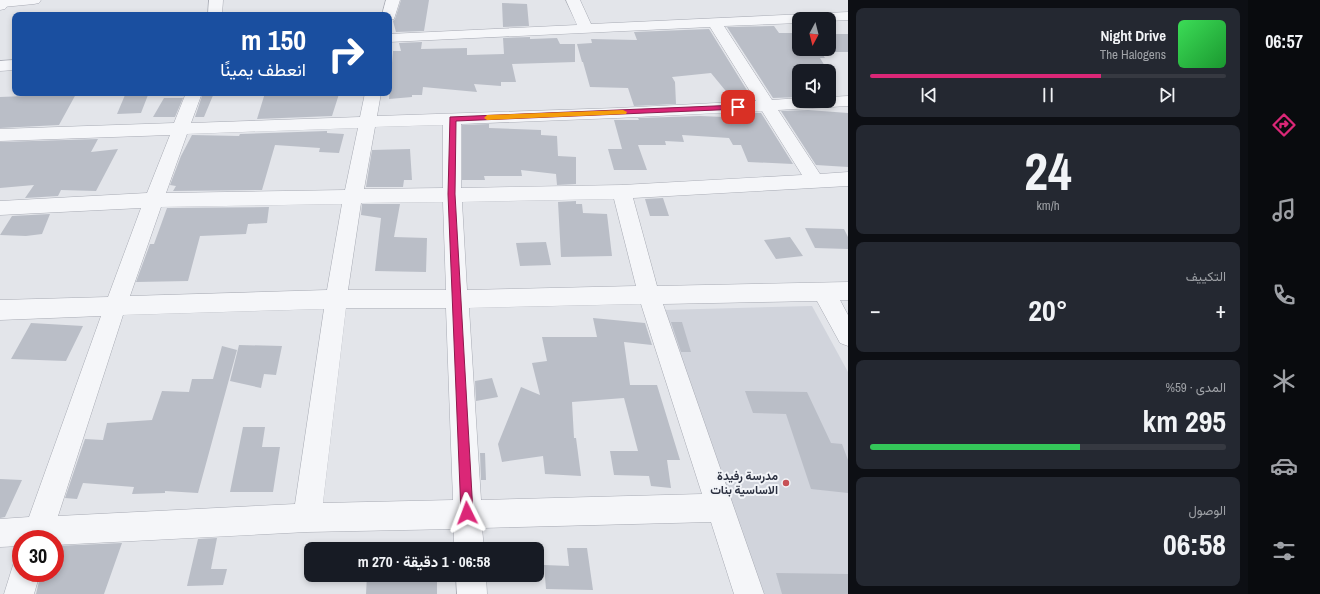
<!DOCTYPE html>
<html lang="ar">
<meta charset="utf-8">
<style>
body{margin:0;font-family:"Archivo Narrow",Vazirmatn,sans-serif;background:#242831;color:#f1f3f6;direction:rtl;height:100vh;display:flex;flex-direction:column;font-size:15px;white-space:nowrap}
*{box-sizing:border-box;margin:0}
p{font-size:13px;color:#9ea1a6}
.icon{flex:none;width:22px;height:22px;fill:none;stroke:currentColor;stroke-width:2;stroke-linecap:round;stroke-linejoin:round}
.map{position:relative;flex:1;overflow:hidden;direction:ltr}
.sheet{display:flex;flex-direction:column;gap:8px;padding:8px;background:#0d0f14;width:400px}
.sheet>*{flex:none}
.hud{position:absolute;left:12px;top:12px;width:380px;height:84px;border-radius:8px;box-shadow:0 2px 6px #0003;direction:rtl;background:#1a4fa0;color:#fff;overflow:hidden}
.needle{width:26px;rotate:187deg}
.fabs{position:absolute;left:792px;top:12px;display:grid;gap:8px}
.fabs a{display:grid;place-items:center;width:44px;height:44px;border-radius:8px;background:#171b24;box-shadow:0 2px 6px #0003;font-size:20px}
.speed{position:absolute;left:12px;top:530px;display:flex;gap:8px;font-size:20px;font-weight:700;text-align:center}
.speed>*{display:grid;place-content:center;width:52px;height:52px;border-radius:50%;background:#171b24;box-shadow:0 2px 6px #0003;line-height:1}
.speed .limit{border:6px solid #d22;background:#fff;color:#111}
.pin{position:absolute;display:grid;place-items:center;width:34px;height:34px;color:#fff;margin:-17px;border-radius:8px;box-shadow:0 2px 6px #0006}
.me{position:absolute;width:44px;margin:-22px;rotate:357deg;stroke-linejoin:round;filter:drop-shadow(0 0 3px #0008)}
.turn{display:flex;align-items:center;gap:14px;height:84px;padding:0 20px;font-size:18px}
.turn .icon{width:52px;height:52px;stroke-width:2.5}
.turn b{display:block;font-size:28px;line-height:34px}
.big{font-size:30px;font-weight:700;line-height:1.1}
.sheet .card{flex:1;display:flex;flex-direction:column;justify-content:center;gap:6px;min-width:0;padding:0 14px;border-radius:8px;background:#242831}
.sheet .dial{align-items:center;gap:0}
.dial b{font-size:52px;line-height:1}
.song{display:flex;align-items:center;gap:12px}
.cover{width:48px;height:48px;border-radius:6px;background:linear-gradient(135deg,hsl(130 70% 55%),hsl(130 70% 35%))}
.played{height:4px;border-radius:2px;background:linear-gradient(90deg,#db2777 65%,#363941 65%)}
.keys{display:flex;justify-content:space-around;direction:ltr}
.heat{display:flex;justify-content:space-between;align-items:center;font-size:22px;direction:ltr}
.charge{height:6px;border-radius:3px;background:linear-gradient(90deg,#34c759 59%,#363941 0)}
.trip{position:absolute;left:304px;top:542px;width:240px;height:40px;border-radius:8px;background:#171b24;box-shadow:0 2px 6px #0003;font-weight:700;line-height:40px;text-align:center;direction:rtl}
main{display:flex;flex:1;min-height:0}
.menu{display:flex;flex-direction:column;width:72px;justify-content:space-around;align-items:center;background:#090b0e;color:#9ea1a6}
.menu .icon{width:28px;height:28px}
.menu .active{color:#db2777}
.menu b{font-size:18px;color:#f1f3f6}
.map>svg:first-child{display:block}
.built{fill:#d1d4dc}
.building{fill:#babec7}
.lines{fill:none;stroke-linecap:round;stroke-linejoin:round}
.minor-casing{stroke:#a8abb4;stroke-width:1}
.tertiary-casing{stroke:#a8abb4;stroke-width:1}
.minor{fill:#f5f6f9;fill-rule:evenodd}
.tertiary{fill:#f5f6f9;fill-rule:evenodd}
.route{fill:#db2777;stroke:#8e194d}
.slow{fill:#f59e0b}
.poi-dot{fill:#c75055;stroke:#f2f4f8;stroke-width:1.5}
.labels{text-anchor:middle;dominant-baseline:central;stroke-width:4;stroke-linejoin:round;paint-order:stroke}
.near-poi-label{font-size:12px;font-weight:bold;fill:#2c3141;stroke:#f2f4f8;text-anchor:end}
</style>
<main>
<nav class="menu">
<b>06:57</b>
<svg class="icon active" aria-label="directions" viewBox="0 0 24 24"><path d="M12 3l9 9-9 9-9-9zM9 14v-3h6M13 9l2 2-2 2"/></svg>
<svg class="icon" aria-label="music" viewBox="0 0 24 24"><path d="M9 18V5l10-2v13"/><circle cx="6" cy="18" r="3"/><circle cx="16" cy="16" r="3"/></svg>
<svg class="icon" aria-label="phone" viewBox="0 0 24 24"><path d="M5 4h4l2 5-3 2q2 4 5 5l2-3 5 2v4C11 20 4 13 5 4z"/></svg>
<svg class="icon" aria-label="climate" viewBox="0 0 24 24"><path d="M12 3v18M4 7l16 10M4 17L20 7"/></svg>
<svg class="icon" aria-label="car" viewBox="0 0 24 24"><path d="M5 17H2v-5l4-1 3-4h7l3 4 3 1v5h-3M9 17h6M6 11h13"/><circle cx="7" cy="17" r="2"/><circle cx="17" cy="17" r="2"/></svg>
<svg class="icon" aria-label="filters" viewBox="0 0 24 24"><path d="M4 7h16M4 17h16"/><circle cx="9" cy="7" r="2"/><circle cx="15" cy="17" r="2"/></svg>
</nav>
<section class="sheet">
<div class="card">
<div class="song"><i class="cover"></i><div><b>Night Drive</b><p>The Halogens</p></div></div>
<div class="played"></div>
<div class="keys"><svg class="icon" aria-label="previous" viewBox="0 0 24 24"><path d="M18 5L8 12l10 7zM5 5v14"/></svg><svg class="icon" aria-label="pause" viewBox="0 0 24 24"><path d="M8 5v14M16 5v14"/></svg><svg class="icon" aria-label="next" viewBox="0 0 24 24"><path d="M6 5l10 7-10 7zM19 5v14"/></svg></div>
</div>
<div class="card dial"><b>24</b><p>km/h</p></div>
<div class="card"><p>التكييف</p>
<div class="heat"><a>−</a><b class="big">20°</b><a>+</a></div>
</div>
<div class="card"><p>المدى · 59%</p><b class="big">295 km</b><div class="charge"></div></div>
<div class="card"><p>الوصول</p><b class="big">06:58</b></div>
</section>
<div class="map">
<svg width="848" height="594" viewBox="0 0 848 594">
<rect width="100%" height="100%" fill="#e3e5ea"/>
<path class="built" d="M812 306 848 372V594H764L664 310Z"/>
<path class="building" d="M401 0H429L424 31 396 32 393 21 395 19Z
M502 3 527 4 529 26 503 27Z
M774 26 779 33H799V49H829V34H848V52H821L825 58H820L828 71H799V97L773 98 727 27Z
M709 29 753 100 734 101 711 73 672 77 675 82 676 104 634 106 628 88 590 87 583 62H582L577 44 592 43 591 39 637 40 634 32Z
M530 37V39L557 38 560 44H575V62L512 64 516 82H501V86L474 84 477 92 423 87 422 95H412V97L389 99 393 51H401L399 43 422 42 421 49 467 48V55L504 54 503 38Z
M203 93H214L204 117H195Z
M265 93H321L339 94 332 116 257 119Z
M76 94 59 125 0 128V97Z
M125 95H148L141 113 117 114Z
M164 98H183L175 117H153Z
M808 110 848 113V167L816 165 781 111Z
M745 113H761L793 164 748 162 741 145H733L729 138 682 135 684 142 665 141 666 145H638L647 170H614L608 149H622L614 120H639L638 118 700 116 749 118Z
M489 124V128L541 130V135L557 136 558 156 576 157V184L557 185 556 174 521 170 522 176H484L485 180H462V125Z
M327 131V133L344 134 339 153 319 152 320 148 275 145 262 190 173 191 176 186 170 185 181 156 192 135 239 136 240 134Z
M98 139 91 152 118 149 96 191 61 190 58 196 25 198 34 185 0 188V142Z
M410 149 412 180H404L403 187H366L372 150Z
M663 198 669 216H650L645 199Z
M576 201V204H582L583 213 607 214 612 256 561 257 558 202Z
M362 204H400L394 237 427 238 426 272 375 271 381 218 361 215Z
M269 207 267 223 248 224 246 234 200 236 188 281 136 282 150 244H154L167 208Z
M50 214 42 234 26 236 0 235 12 216Z
M805 228 844 229 848 237V249L815 248Z
M790 237 803 256 776 259 764 240Z
M546 242 551 265 520 266 516 243Z
M593 318 645 323 652 345 624 342 630 385H657L680 460H667L671 488 651 486 649 476 614 475 610 451H638L624 398 572 402 574 438H576L581 476 545 474 543 456 502 462 498 444 521 387 540 395 532 363 547 361 542 337H597Z
M671 322H682L691 352H681Z
M31 323 83 326 66 361 11 359Z
M239 345 282 346 276 375 264 374 261 388 230 381Z
M222 346 237 350 198 493 165 491V493L132 494 134 487 83 483 77 499 65 498 85 439 103 440 107 423 152 420 162 391 189 392 192 379H213Z
M492 378 498 397 476 401 475 381Z
M745 391 807 392 831 443 842 444 848 460V493L811 489 786 414 753 413Z
M243 427H265L262 447H280L273 492H230Z
M480 453H485L486 480H481Z
M0 479 22 480 5 517 0 518Z
M217 538 211 569H227L223 585 187 586 198 539Z
M122 543 104 594H36L41 573H55V546Z
M567 548H587L593 590 546 589 544 565 569 566Z
M776 573 848 574V594H782Z
M367 575H437V594H366Z"/>
<g class="lines">
<defs>
<path id="minor" d="M0 0H41L39 3 34 4 3 7 0 6Z
M209 0H223L222 15H208Z
M386 0H400L394 19 389 20V15H382Z
M566 0H580L591 24 848 12V20L829 21V19H799V23L724 26 772 100 799 98V101H829V97L848 96V106L778 110 820 174 848 172V186L633 198 657 286 848 282V300H840L848 315V346L840 343 817 301 663 304 764 594H734L711 522 482 528 484 549H454V529L307 532 55 545V539H21V546L0 547V519L29 517 101 316 0 320V300L108 297 141 208 0 215V201L147 193 170 135 0 141V129L174 123 186 93H202L191 123 360 117 365 93H381L377 116 617 108 756 101 710 27 389 42V34L577 25ZM762 111 802 175 622 185 461 188V124L617 118ZM443 125V188L364 189 375 127ZM358 128 345 190 166 193 187 134ZM614 199 636 286 467 290 462 202ZM443 202 446 290H348L361 203ZM342 204 327 290 130 296 161 207ZM641 304 702 494 481 500 469 308ZM346 308H446L453 500 323 503ZM324 309 295 504 58 516 123 315Z
M15 60V70L0 71V61Z
M21 560V573H40L34 594H4L14 562Z
M456 575H486L487 594H457Z"/>
<path id="tertiary" d="M0 0H12L5 9 0 10Z"/>
</defs>
<use href="#minor" class="minor-casing"/>
<use href="#tertiary" class="tertiary-casing"/>
<use href="#minor" class="minor"/>
<use href="#tertiary" class="tertiary"/>
</g>
<path class="route" d="M738 105 740 106V109L456 121 455 194 473 513 471 517 467 519 463 517 461 513 448 194 450 117Z"/>
<path class="slow" d="M623 110 627 112 626 114 487 120 484 118 487 115Z"/>
<circle class="poi-dot" cx="786" cy="483" r="4"/>
<g class="labels">
<g class="near-poi-label">
<text x="778" y="476">مدرسة رفيدة<tspan x="778" dy="14">الاساسية بنات</tspan></text>
</g>
</g>
</svg>
<div class="fabs">
<a><svg class="needle" viewBox="-14 -14 28 28"><path d="M0-13l5 13h-10z" fill="#e53935"/><path d="M0 13l5-13h-10z" fill="#9ea1a6"/></svg></a>
<a><svg class="icon" aria-label="sound" viewBox="0 0 24 24"><path d="M4 9h4l5-4v14l-5-4H4zM17 9q2 3 0 6"/></svg></a>
</div>
<div class="speed"><div class="limit">30</div></div>
<div class="pin" style="left:738px;top:107px;background:#d93025"><svg class="icon" aria-label="arrive" viewBox="0 0 24 24"><path d="M6 21V4h12l-3 4 3 4H6"/></svg></div>
<svg class="me" style="left:467px;top:513px" viewBox="-20 -20 40 40"><path d="M0-17L14 15 0 8-14 15z" fill="#db2777" stroke="#fff" stroke-width="4"/></svg>
<div class="trip">06:58 · 1 دقيقة · 270 m</div>
<div class="hud">
<div class="turn"><svg class="icon" aria-label="right" viewBox="0 0 24 24"><path d="M7 20v-9h11M14 6l5 5-5 5"/></svg><div><b>150 m</b>انعطف يمينًا</div></div>
</div>
</div>
</main>
